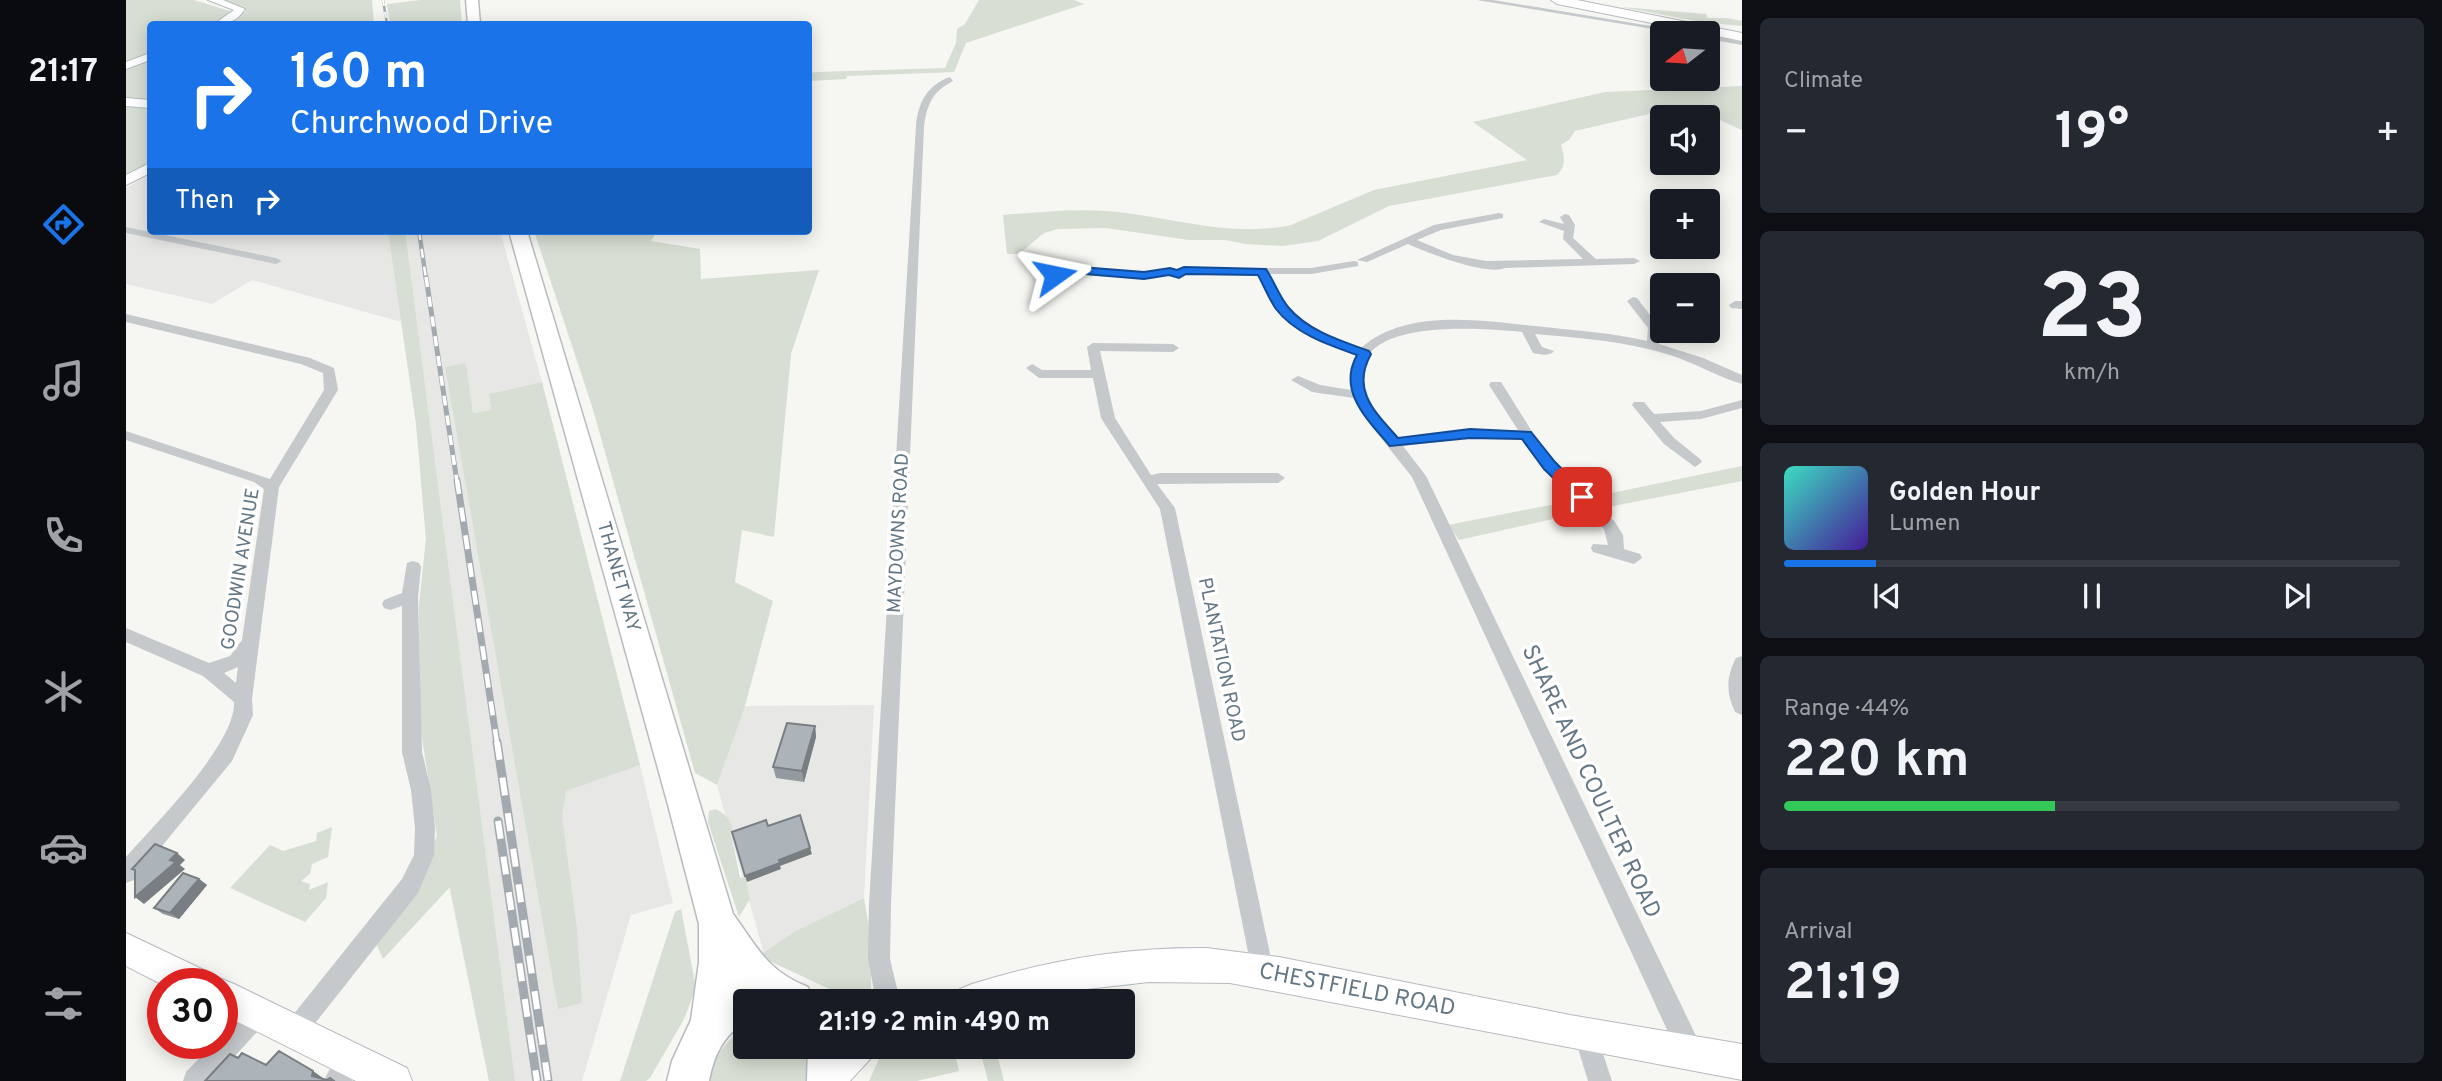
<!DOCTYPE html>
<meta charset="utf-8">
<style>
body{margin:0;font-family:Overpass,sans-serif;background:#242831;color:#f1f3f6;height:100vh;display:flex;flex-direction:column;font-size:26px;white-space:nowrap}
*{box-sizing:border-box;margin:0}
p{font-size:23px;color:#9ea1a6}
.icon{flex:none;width:38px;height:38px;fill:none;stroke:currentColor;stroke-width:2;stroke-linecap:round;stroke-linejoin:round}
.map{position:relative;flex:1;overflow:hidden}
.details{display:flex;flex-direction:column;gap:18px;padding:18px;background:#0d0f14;width:700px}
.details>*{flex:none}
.banner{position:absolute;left:21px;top:21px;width:665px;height:214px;border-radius:7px;box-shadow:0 4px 18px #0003;background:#1a73e8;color:#fff;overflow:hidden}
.needle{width:46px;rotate:253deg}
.buttons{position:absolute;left:1524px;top:21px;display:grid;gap:14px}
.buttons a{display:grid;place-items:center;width:70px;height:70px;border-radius:7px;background:#171b24;box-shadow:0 4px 18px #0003;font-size:35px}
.speed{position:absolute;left:21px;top:968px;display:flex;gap:14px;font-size:35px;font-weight:700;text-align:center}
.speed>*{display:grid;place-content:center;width:91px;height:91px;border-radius:50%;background:#171b24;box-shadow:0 4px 18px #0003;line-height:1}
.speed .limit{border:10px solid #d22;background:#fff;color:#111}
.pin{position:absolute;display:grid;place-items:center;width:60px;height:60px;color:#fff;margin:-30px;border-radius:14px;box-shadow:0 4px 10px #0006}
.me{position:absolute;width:77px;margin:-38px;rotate:78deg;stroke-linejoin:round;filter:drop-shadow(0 0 5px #0008)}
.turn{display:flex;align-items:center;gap:24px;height:147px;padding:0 28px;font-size:32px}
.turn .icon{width:91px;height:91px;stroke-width:2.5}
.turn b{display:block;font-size:49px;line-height:60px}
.then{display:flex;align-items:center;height:66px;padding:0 28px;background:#0003;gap:14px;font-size:26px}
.big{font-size:52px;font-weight:700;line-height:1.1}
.details .tile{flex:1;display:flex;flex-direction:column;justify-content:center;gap:10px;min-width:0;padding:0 24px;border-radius:10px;background:#242831}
.details .dial{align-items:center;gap:0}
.dial b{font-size:91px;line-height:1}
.song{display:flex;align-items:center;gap:21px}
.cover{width:84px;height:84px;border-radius:10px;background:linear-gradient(135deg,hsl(170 70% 55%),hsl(260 70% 35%))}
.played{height:7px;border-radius:4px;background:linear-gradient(90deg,#1a73e8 15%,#363941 15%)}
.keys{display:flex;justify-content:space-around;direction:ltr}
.heat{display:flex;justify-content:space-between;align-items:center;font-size:38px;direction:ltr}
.charge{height:10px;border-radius:5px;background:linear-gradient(90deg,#34c759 44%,#363941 0)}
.trip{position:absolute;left:607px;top:989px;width:402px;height:70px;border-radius:7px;background:#171b24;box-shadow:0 4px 18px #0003;font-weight:700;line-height:70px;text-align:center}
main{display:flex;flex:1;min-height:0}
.tab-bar{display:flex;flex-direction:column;width:126px;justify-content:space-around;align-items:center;background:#090b0e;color:#9ea1a6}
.tab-bar .icon{width:49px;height:49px}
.tab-bar .on{color:#1a73e8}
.tab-bar b{font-size:32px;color:#f1f3f6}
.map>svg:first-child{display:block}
.built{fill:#e7e8e6}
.green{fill:#d7ded3}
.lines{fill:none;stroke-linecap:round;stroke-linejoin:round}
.secondary-casing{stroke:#b5bbbf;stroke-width:2}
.primary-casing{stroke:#b8bcc0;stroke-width:3}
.highway-casing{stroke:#b7bbbe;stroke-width:2}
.street{fill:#c5c9cc;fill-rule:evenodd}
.secondary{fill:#fff;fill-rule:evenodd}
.primary{fill:#fff;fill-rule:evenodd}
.highway{fill:#fff;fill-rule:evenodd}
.rail-far4-casing{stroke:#a3aaaf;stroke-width:2.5}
.rail-far3-casing{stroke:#a3aaaf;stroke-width:4.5}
.rail-far2-casing{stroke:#a3aaaf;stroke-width:5}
.rail-far1-casing{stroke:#a3aaaf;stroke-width:7}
.rail-casing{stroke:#a3aaaf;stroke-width:9}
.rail-far4{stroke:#fff;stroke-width:2;stroke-dasharray:6;stroke-linecap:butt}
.rail-far3{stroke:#fff;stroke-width:2.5;stroke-dasharray:9;stroke-linecap:butt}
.rail-far2{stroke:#fff;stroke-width:3.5;stroke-dasharray:10;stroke-linecap:butt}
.rail-far1{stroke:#fff;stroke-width:4.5;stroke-dasharray:14;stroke-linecap:butt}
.rail{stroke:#fff;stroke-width:6;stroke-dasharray:18;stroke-linecap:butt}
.wall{fill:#949ba0}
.shaded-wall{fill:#787e82}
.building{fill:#acb4ba;stroke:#787e82;stroke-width:2}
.route{fill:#1a73e8;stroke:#114b97;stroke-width:2}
.labels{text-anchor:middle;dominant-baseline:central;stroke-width:7;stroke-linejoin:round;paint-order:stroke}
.street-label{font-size:19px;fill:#637785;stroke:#fff}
.near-street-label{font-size:23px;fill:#637785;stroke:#fff}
</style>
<main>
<nav class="tab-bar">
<b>21:17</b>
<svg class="icon on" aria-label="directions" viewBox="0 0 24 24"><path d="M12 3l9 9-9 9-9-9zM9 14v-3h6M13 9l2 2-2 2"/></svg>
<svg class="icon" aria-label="music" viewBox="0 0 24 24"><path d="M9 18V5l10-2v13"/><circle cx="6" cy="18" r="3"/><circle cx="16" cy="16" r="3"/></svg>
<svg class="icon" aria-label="phone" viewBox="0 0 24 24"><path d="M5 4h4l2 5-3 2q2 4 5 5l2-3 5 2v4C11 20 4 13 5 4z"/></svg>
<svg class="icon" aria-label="climate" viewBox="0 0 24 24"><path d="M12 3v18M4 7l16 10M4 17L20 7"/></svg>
<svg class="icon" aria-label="car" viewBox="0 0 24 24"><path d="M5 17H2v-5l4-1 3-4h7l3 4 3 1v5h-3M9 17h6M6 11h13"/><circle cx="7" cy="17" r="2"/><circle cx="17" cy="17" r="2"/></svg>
<svg class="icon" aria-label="filters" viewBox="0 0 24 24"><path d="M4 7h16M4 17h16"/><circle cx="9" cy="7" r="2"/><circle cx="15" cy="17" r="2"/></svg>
</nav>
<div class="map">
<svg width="1616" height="1081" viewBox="0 0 1616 1081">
<rect width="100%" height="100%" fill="#f6f6f2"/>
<path class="built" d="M24 174V231H374L416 382 363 394 365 410 347 413 340 363 319 368 440 790 514 765 547 903 505 915 456 1081H363L323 887 257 959 311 836 294 724 293 605 300 539 290 423 275 322 126 280 86 304 0 284V188Z
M748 705 738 898 641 965 591 785 618 706Z"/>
<path class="green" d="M0 0H68L107 12 88 24H24V54L0 63Z
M94 0H246L248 24H100L120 11Z
M295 0H334L336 24H264L261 4Z
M853 0H948L958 4 840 43 828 72 721 76 720 79 683 81V73L691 72 819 68 830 43 831 29 839 24Z
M1495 7 1580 14 1581 18H1601L1616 21V26L1575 22Z
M24 59V100L0 98V68Z
M1616 86V130L1565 107H1553L1449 131 1444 139 1435 145C1439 157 1440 166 1431 175L1263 206 1192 241 1157 246 1119 244 1100 240H1063L980 228 932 229 918 233 893 254H881L877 215C915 212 963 207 1000 213 1054 220 1110 237 1165 225L1248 190 1401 160 1347 122 1479 92Z
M0 104 24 106V163L0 177Z
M262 231H279L389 1081H363L324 887 257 959 249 941 296 875 311 836 294 724 293 605 300 539 290 423Z
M408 231H531L525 241 574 249 575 279 693 270 665 354 648 537 616 530 609 582 647 601 619 706 591 785 569 773 466 406Z
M340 363 347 413 365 410 363 394 416 382 514 765 440 791 436 817 451 929 456 1003 432 1009 319 367Z
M1616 466V481L1477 508 1466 497Z
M1450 500 1462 511 1333 540 1322 525Z
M589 809C600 813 605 821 607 831L605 834 614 878 619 877 624 899 613 917 582 822 583 811Z
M206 827 202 857 186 864 184 874 175 881 184 884 183 890 202 882 200 898 179 922 104 888 144 845 157 851 190 841 191 833Z
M738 898 745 939V995L714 994 633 956 668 932Z
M555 909 570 988 558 1019 524 1078 520 1081H494L549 912Z
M619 1028 620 1046 684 1047 690 1081H583C587 1057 599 1041 619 1028Z
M827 1047 833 1071 791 1081H743L755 1054 762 1047Z
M853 1047H869L878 1081H862Z"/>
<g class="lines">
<defs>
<path id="secondary" d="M82 0H97L119 9C111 21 103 24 88 24L108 10Z
M24 53V60L0 69V62Z
M0 98 24 100V108L0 106Z
M24 163V173L0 185V175Z
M0 933 82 972 86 983 96 979 108 984 281 1068 286 1081H230L96 1014V984L37 985 0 966Z
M1080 948 1153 957 1444 1015 1616 1044V1080L1104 983 1023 982 961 989 904 1001H829L834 989 846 984C922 960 1000 947 1080 948Z
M708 1046H750L745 1058 724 1081H686L690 1065Z"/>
<path id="primary" d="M340 0H352L354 24H342Z
M383 231H401L607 914C632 948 641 971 682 987L687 1001H620V1021C597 1036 588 1055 583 1081H541L546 1061 565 1020 573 962V924L541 801Z
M682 1046H722L723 1081H681Z"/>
<path id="highway" d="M1425 0H1451L1616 33V41L1431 4Z"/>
</defs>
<use href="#secondary" class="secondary-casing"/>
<use href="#primary" class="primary-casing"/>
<use href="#highway" class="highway-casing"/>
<path class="street" d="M1351 0H1367L1567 33H1551Z
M1582 35 1616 41V45L1582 39Z
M824 77 827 81C807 91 801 104 798 126L765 904 764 959 774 1001H750L742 959 743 904 790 126C792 103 801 85 824 77Z
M1373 213 1377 214V218L1315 230 1291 240 1327 255 1360 261 1457 259 1437 239 1438 231 1413 222 1418 219 1438 224 1434 217 1439 214 1443 215 1449 225 1447 238 1470 259 1508 258 1514 261 1508 264 1379 268C1360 276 1302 253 1282 244L1241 262 1231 260 1308 225Z
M0 227 150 258 156 261 150 264 0 233Z
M1228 261 1232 262V266L1185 274H1143C1170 325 1183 329 1235 348 1283 306 1361 322 1419 327 1453 331 1487 333 1521 341L1522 328 1501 301 1507 297 1511 298 1534 328 1533 344 1577 358 1616 375V384C1592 377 1569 363 1544 355 1500 341 1454 338 1409 334L1416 347 1428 351C1424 357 1413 354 1407 353L1396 332C1316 324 1172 322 1270 438L1344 430H1392L1363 385 1365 382H1375L1417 449 1489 522 1497 535 1498 549 1514 554 1516 558 1508 564 1467 552 1465 548 1467 544 1482 545 1478 529 1407 455 1397 439 1344 438 1277 446 1300 476 1573 1042 1576 1051 1573 1060 1564 1063 1555 1060 1286 477 1247 428 1228 398 1186 392 1165 380 1172 376 1194 385 1225 390 1224 369 1231 355C1174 334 1160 331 1132 274H1058L1052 271 1058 268H1185Z
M929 265 1018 272 1044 269 1050 272C1034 283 947 275 925 270V266Z
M1609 301H1616V309L1605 308 1603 305Z
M0 314 184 358 208 368 212 390 153 487 126 699 127 715 106 761 8 880 0 883V857C29 824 110 744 108 702L77 676 0 642V628L83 663 104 656 116 640 138 489 128 482 0 440V431L144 479 198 390 197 373 175 364 0 322ZM112 667 110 683 98 673Z
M967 343 1047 344 1053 348 1047 352 974 351 989 418 1025 475 1034 473H1152L1159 478 1152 483 1031 484 1049 508 1148 972 1145 980 1137 983 1129 980 1126 972 1034 509 975 418 967 378H913L900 368 906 364 916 370H965L961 347Z
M1616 400V408L1575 419 1534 422 1548 438 1574 459 1576 462 1569 467 1538 444 1506 405 1508 402H1518L1528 414 1575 411Z
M287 561 293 563 295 567 292 597 296 752 305 790 309 828 308 855 292 893 175 1041 167 1045 159 1041 155 1033 159 1025 276 879 288 855 289 828 285 790 276 752V606L264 610 258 608 256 604 258 600 276 593 281 563Z
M1616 656V715L1609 712C1600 693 1600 677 1610 658Z
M133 1001 141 1005 145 1013 141 1021 86 1081H57L60 1072 88 1043H96V1035L125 1005Z
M1460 1023 1468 1027 1486 1081H1462L1448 1035 1452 1027Z
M227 1048 236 1051 239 1060 226 1081H198C203 1068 214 1053 227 1048Z"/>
<use href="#secondary" class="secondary"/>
<use href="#primary" class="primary"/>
<use href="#highway" class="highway"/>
<defs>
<path id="rail-far4" d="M257 0 261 24"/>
<path id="rail-far3" d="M293 231 300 279"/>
<path id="rail-far2" d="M300 277 331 482"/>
<path id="rail-far1" d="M331 480 371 743"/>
<path id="rail" d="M371 742 422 1081
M372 821 411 1081"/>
</defs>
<use href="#rail-far4" class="rail-far4-casing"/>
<use href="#rail-far3" class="rail-far3-casing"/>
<use href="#rail-far2" class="rail-far2-casing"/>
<use href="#rail-far1" class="rail-far1-casing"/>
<use href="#rail" class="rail-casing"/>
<use href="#rail-far4" class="rail-far4"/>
<use href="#rail-far3" class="rail-far3"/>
<use href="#rail-far2" class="rail-far2"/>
<use href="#rail-far1" class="rail-far1"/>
<use href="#rail" class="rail"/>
</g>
<path class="wall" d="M689 726 690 737 678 782 650 778 647 767Z
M73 879 81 885 53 919 37 914 28 908Z"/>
<path class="shaded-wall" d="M689 726 690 737 678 782 676 771Z
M684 848 686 854 654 866 655 869 621 882 619 876 653 860Z
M51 853 59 860 54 865 59 869 18 904 9 897Z
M73 879 81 885 53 919 44 913Z
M187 1071 197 1078 196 1081 186 1076Z"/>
<path class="building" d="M661 723 689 726 676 771 647 767Z
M674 815 684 848 653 860 654 863 619 876 606 832 640 820 642 826Z
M29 844 51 853 44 860 50 862 9 897V870L6 869Z
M57 873 73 879 44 913 28 908Z
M153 1051 187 1071 186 1076 201 1080 204 1078 208 1081H79L104 1054 112 1058 116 1053 140 1065Z"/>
<path class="route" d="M929 265 1018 272 1044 268 1051 270 1058 267 1140 269C1148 281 1153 296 1162 307 1182 331 1215 341 1243 351L1245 354C1225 390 1248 411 1272 438L1344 429 1405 432 1429 462 1464 497 1461 501H1451L1418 469 1396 439 1344 438 1264 446C1241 419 1211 391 1231 355 1203 345 1169 334 1150 309 1143 299 1138 286 1132 275L1060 274 1053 278 1043 275 1018 279 935 272 933 278 929 279 923 275V268Z"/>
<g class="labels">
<g class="street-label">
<text transform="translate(773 533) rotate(-87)">MAYDOWNS ROAD</text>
<text transform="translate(115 569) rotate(-81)">GOODWIN AVENUE</text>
<text transform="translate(492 577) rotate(74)">THANET WAY</text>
<text transform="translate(1095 660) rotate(78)">PLANTATION ROAD</text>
</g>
<g class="near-street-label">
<text transform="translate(1464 782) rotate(65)">SHARE AND COULTER ROAD</text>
<text transform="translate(1231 991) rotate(11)">CHESTFIELD ROAD</text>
</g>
</g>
</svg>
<div class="buttons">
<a><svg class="needle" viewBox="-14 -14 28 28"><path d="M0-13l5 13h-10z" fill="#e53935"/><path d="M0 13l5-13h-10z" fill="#9ea1a6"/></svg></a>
<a><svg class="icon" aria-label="sound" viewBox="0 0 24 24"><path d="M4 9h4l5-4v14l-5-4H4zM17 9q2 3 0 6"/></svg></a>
<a>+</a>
<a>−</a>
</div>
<div class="speed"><div class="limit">30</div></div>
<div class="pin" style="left:1456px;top:497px;background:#d93025"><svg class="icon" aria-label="arrive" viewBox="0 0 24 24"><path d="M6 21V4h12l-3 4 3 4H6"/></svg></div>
<svg class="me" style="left:929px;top:275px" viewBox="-20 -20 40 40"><path d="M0-17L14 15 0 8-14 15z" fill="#1a73e8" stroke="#fff" stroke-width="4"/></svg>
<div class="trip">21:19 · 2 min · 490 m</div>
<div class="banner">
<div class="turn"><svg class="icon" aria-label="right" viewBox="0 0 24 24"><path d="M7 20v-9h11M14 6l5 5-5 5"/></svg><div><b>160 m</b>Churchwood Drive</div></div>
<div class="then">Then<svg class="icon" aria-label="right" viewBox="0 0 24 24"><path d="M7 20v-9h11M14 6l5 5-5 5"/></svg></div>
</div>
</div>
<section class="details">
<div class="tile"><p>Climate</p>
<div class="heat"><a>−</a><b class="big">19°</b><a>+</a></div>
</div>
<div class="tile dial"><b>23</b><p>km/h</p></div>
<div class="tile">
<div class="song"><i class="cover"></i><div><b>Golden Hour</b><p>Lumen</p></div></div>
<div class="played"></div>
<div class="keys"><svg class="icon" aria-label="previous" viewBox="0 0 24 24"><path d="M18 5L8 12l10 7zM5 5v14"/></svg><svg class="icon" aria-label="pause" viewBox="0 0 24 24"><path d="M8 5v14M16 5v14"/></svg><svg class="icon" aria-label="next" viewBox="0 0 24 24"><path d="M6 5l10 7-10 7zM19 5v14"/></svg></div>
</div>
<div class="tile"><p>Range · 44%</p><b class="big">220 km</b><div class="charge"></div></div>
<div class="tile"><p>Arrival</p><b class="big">21:19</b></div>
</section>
</main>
